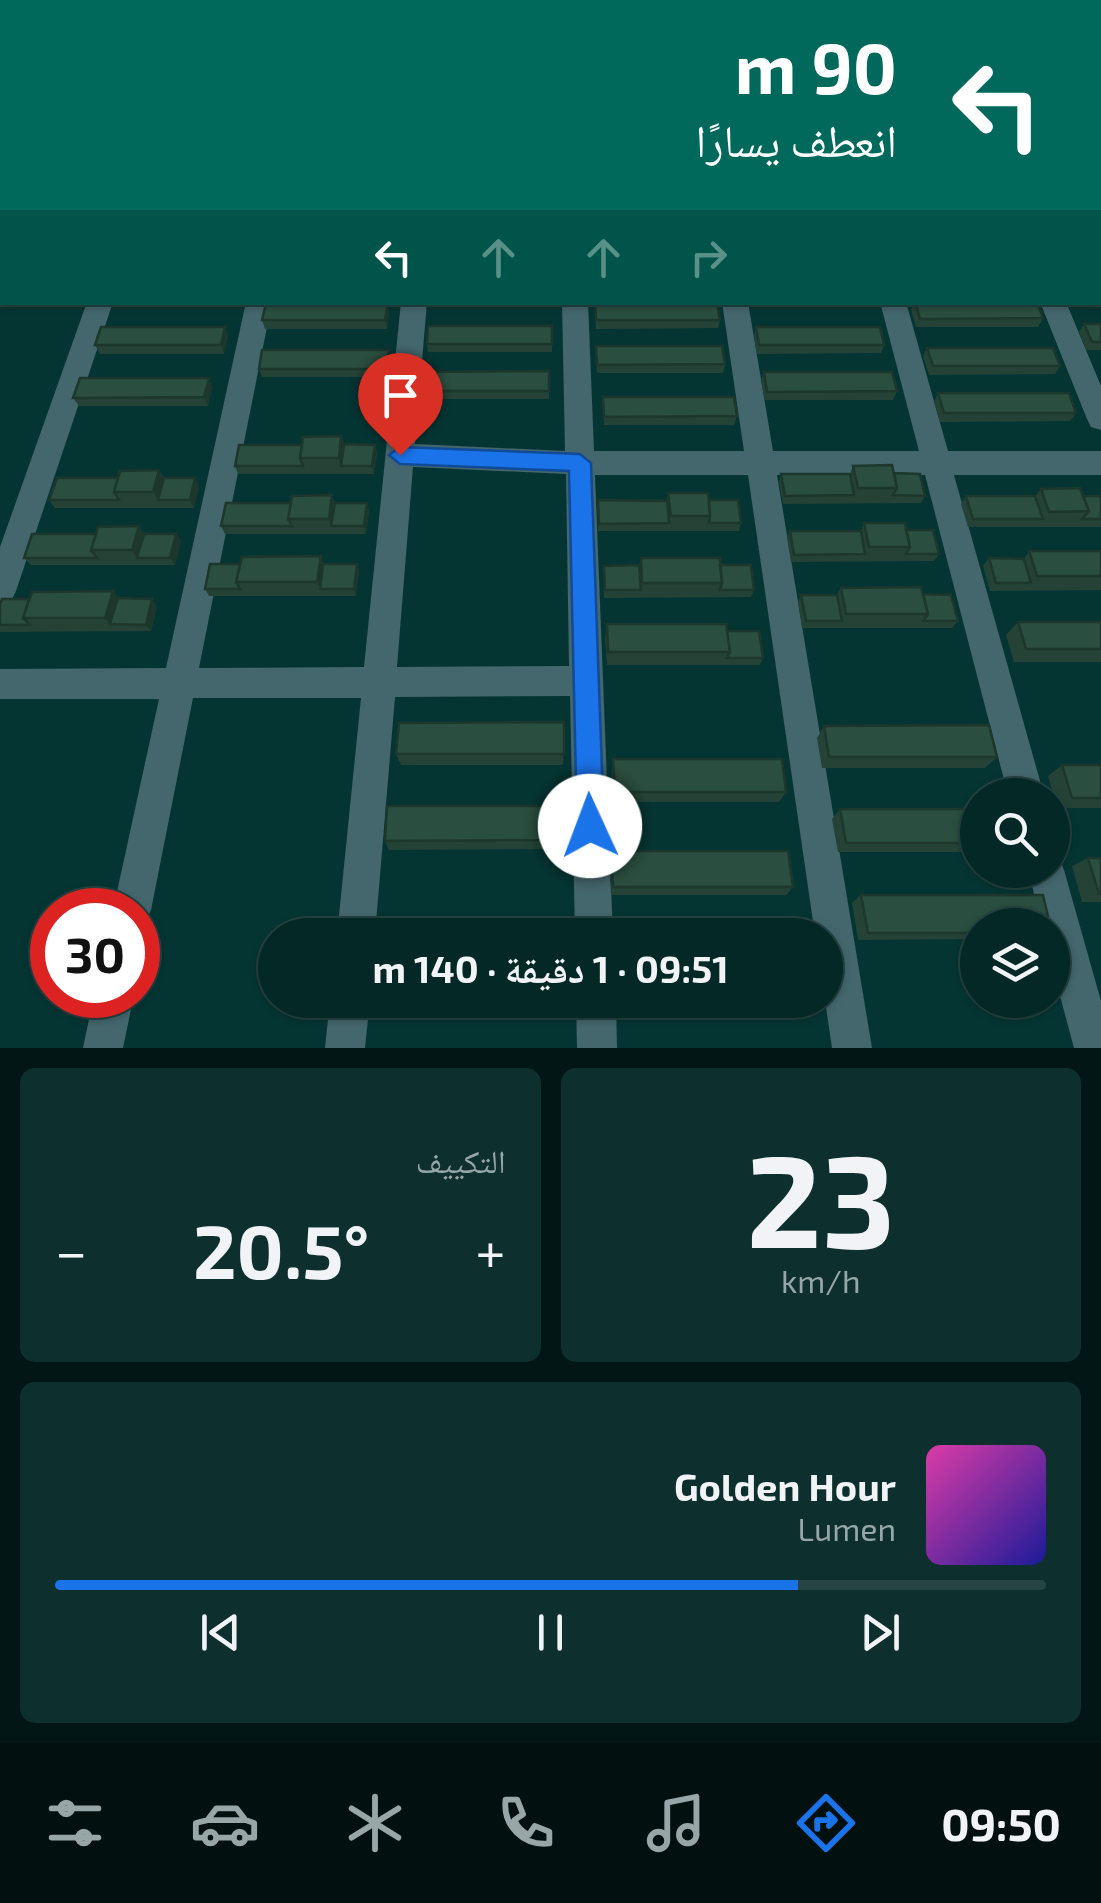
<!DOCTYPE html>
<html lang="ar">
<meta charset="utf-8">
<style>
body{margin:0;font-family:"Exo 2","Noto Naskh Arabic",sans-serif;background:#0d302e;color:#f1f3f6;direction:rtl;height:100vh;display:flex;flex-direction:column;font-size:38px;white-space:nowrap}
*{box-sizing:border-box;margin:0}
p{font-size:32px;color:#97a6a7}
.icon{flex:none;width:55px;height:55px;fill:none;stroke:currentColor;stroke-width:2;stroke-linecap:round;stroke-linejoin:round}
.map{position:relative;height:1048px;overflow:hidden;direction:ltr}
.drawer{display:flex;flex-direction:column;gap:20px;padding:20px;background:#021615;flex:1}
.drawer>*{flex:none}
.hud{position:absolute;left:0px;top:0px;width:1102px;height:305px;box-shadow:0 2px 8px #0004,0 0 0 2px #254443;direction:rtl;background:#00695c;color:#fff;overflow:hidden}
.buttons{position:absolute;left:960px;top:778px;display:grid;gap:20px}
.buttons a{display:grid;place-items:center;width:110px;height:110px;border-radius:50%;background:#042826;box-shadow:0 2px 8px #0004,0 0 0 2px #254443;font-size:50px}
.speed{position:absolute;left:30px;top:888px;display:flex;gap:20px;font-size:50px;font-weight:700;text-align:center}
.speed>*{display:grid;place-content:center;width:130px;height:130px;border-radius:50%;background:#042826;box-shadow:0 2px 8px #0004,0 0 0 2px #254443;line-height:1}
.speed .limit{border:15px solid #d22;background:#fff;color:#111}
.pin{position:absolute;display:grid;place-items:center;width:85px;height:85px;color:#fff;margin:-102px -42px;border-radius:50% 50% 50% 0;rotate:-45deg;box-shadow:0 0 10px #0007}
.pin .icon{rotate:45deg}
.me{position:absolute;width:110px;margin:-55px;rotate:358deg;stroke-linejoin:round;filter:drop-shadow(0 0 8px #0008)}
.turn{display:flex;align-items:center;gap:35px;height:210px;padding:0 40px;font-size:45px}
.turn .icon{width:130px;height:130px;stroke-width:2.5}
.turn b{display:block;font-size:70px;line-height:85px}
.lanes{display:flex;align-items:center;height:95px;padding:0 40px;background:#0003;justify-content:center;gap:50px;direction:ltr}
.lanes .off{opacity:.35}
.big{font-size:75px;font-weight:700;line-height:1.1}
.drawer .card{flex:1;display:flex;flex-direction:column;justify-content:center;gap:15px;min-width:0;padding:0 35px;border-radius:15px;background:#0d302e}
.drawer .dial{align-items:center;gap:0}
.dial b{font-size:130px;line-height:1}
.song{display:flex;align-items:center;gap:30px}
.cover{width:120px;height:120px;border-radius:15px;background:linear-gradient(135deg,hsl(320 70% 55%),hsl(240 70% 35%))}
.played{height:10px;border-radius:5px;background:linear-gradient(90deg,#1a73e8 75%,#254443 75%)}
.keys{display:flex;justify-content:space-around;direction:ltr}
.heat{display:flex;justify-content:space-between;align-items:center;font-size:55px;direction:ltr}
.drawer .tiles{flex:1;display:grid;gap:20px;grid-template-columns:1fr 1fr}
.card:last-child{grid-column:span 2}
.trip{position:absolute;left:258px;top:918px;width:585px;height:100px;border-radius:50px;background:#042826;box-shadow:0 2px 8px #0004,0 0 0 2px #254443;font-weight:700;line-height:100px;text-align:center;direction:rtl}
.tab-bar{display:flex;height:160px;justify-content:space-around;align-items:center;background:#02100f;color:#97a6a7}
.tab-bar .icon{width:70px;height:70px}
.tab-bar .selected{color:#1a73e8}
.tab-bar b{font-size:45px;color:#f1f3f6}
.map>svg:first-child{display:block}
.lines{fill:none;stroke-linecap:round;stroke-linejoin:round}
.street{fill:#44666d;fill-rule:evenodd}
.wall{fill:#244336}
.shaded-wall{fill:#1d372c}
.building{fill:#2a4e3f;stroke:#1d372c;stroke-width:2.5}
.route{fill:#1a73e8;stroke:#114b97;stroke-width:2.5}
</style>
<div class="map">
<svg width="1101" height="1048" viewBox="0 0 1101 1048">
<rect width="100%" height="100%" fill="#053533"/>
<g class="lines">
<path class="street" d="M1100 113H1101V127H1100Z
M0 269H2V287H0Z
M87 302H113L16 591 11 601 0 605V547Z
M246 302H272L199 668 364 667 401 302H427L415 444 565 451 562 302H588L594 451H744L722 302H748L773 451H919L880 302H906L948 451H1101V475H954L1044 795H1008L925 475H777L872 1048H832L825 1000V935H815L748 475H595L613 935H575L570 696 395 697 375 935H337L361 698H193L151 910 145 923 138 927V910H113L159 699H0V669L166 668ZM413 467 566 474 569 666 397 667Z
M1040 302H1066L1101 386V430L1091 427 1087 419Z
M1052 854 1059 857 1064 870 1101 1001V1048H1074L1052 966V925H1042L1028 870H1052Z
M94 995H134L123 1048H83Z
M330 1000H370L365 1048H325Z
M576 1000H616L617 1048H577Z"/>
</g>
<path class="wall" d="M111 302H233L232 305 112 306Z
M430 302H551V307H431Z
M747 302H869L868 306H748Z
M914 302H1037L1043 318 1038 327H916L911 310Z
M388 303 389 312 387 329H265L262 320Z
M595 303 720 320 718 328 596 329Z
M1084 324H1101V350H1086L1079 332Z
M552 326V352H428L427 344Z
M756 327 884 345 881 353 757 354 754 336Z
M228 336 224 354H100L95 345Z
M596 346 725 364 723 373H597Z
M927 348 1060 366 1055 374 929 375 923 356Z
M389 350 391 359 388 377H262L259 369Z
M549 371V399H421L419 391Z
M764 372 897 391 893 400H765L761 381Z
M209 378 212 387 208 406H79L73 398Z
M938 393 1076 413 1070 421 940 422 934 402Z
M603 397 737 416 734 425H604Z
M341 436 344 444 375 445 377 453 374 474H238L235 466 302 445Z
M853 466 894 473 925 496 921 503 783 504 779 482 781 474H850Z
M159 470 164 478H195L199 486 194 508H55L49 500 118 478Z
M1041 489 1083 496H1101V527H968L961 504 966 496H1035Z
M668 493 709 500 741 523 739 531H598V500L667 501Z
M332 495 335 503H367L369 511 366 534H225L221 526 291 503Z
M864 523 906 530 939 554 934 561 791 562 787 538 790 531H861Z
M139 526 144 534H176L181 541 175 565H31L24 558 96 534Z
M1029 551H1101V590L990 591 983 566 989 558 1024 559Z
M641 558 720 565 754 590 751 597 604 598V566L639 565Z
M323 564H357L359 571 356 596H209L205 589Z
M841 588 923 594 958 621 952 628H802L798 602 801 595H837Z
M113 591 118 598 157 606 151 631 0 632V604L29 599Z
M1018 622H1101V662H1014L1006 635Z
M607 624 727 631 763 658 760 665H607L605 638Z
M564 722 563 765H401L396 754Z
M824 726 997 757 985 768H822L817 738Z
M613 759 786 792 779 802H613L612 770Z
M1062 765H1101V808H1057L1048 776Z
M560 806V849L389 850 385 841Z
M840 809H978V852H838L832 819Z
M611 851 793 887 786 895H611L609 860Z
M1088 858H1101V902H1082L1072 866Z
M861 895 978 925V939L858 940 852 903Z"/>
<path class="shaded-wall" d="M388 303 389 312 387 329 385 320Z
M225 327 228 336 224 354 221 345Z
M389 350 391 359 388 377 387 369Z
M209 378 212 387 208 406 204 397Z
M341 436 346 453 341 466 339 458Z
M375 445 377 453 374 474 372 466Z
M159 470 168 485 158 500 153 492Z
M195 478 199 486 194 508 190 500Z
M332 495 337 511 331 526 329 519Z
M367 503 369 511 366 534 364 526Z
M139 526 149 541 137 558 132 550Z
M176 534 181 541 175 565 170 558Z
M321 556 326 571 320 589 317 582Z
M357 564 359 571 356 596 354 589Z
M113 591 123 605 110 624 105 618Z
M152 599 157 606 151 631 146 625Z"/>
<path class="building" d="M915 302H1037L1043 318 920 319Z
M266 303H388L385 320H262Z
M595 303H717L720 320H596Z
M1084 324H1101V342H1092Z
M428 326H552V344H427Z
M101 327H225L221 345H95Z
M756 327H880L884 345H759Z
M596 346H722L725 364 597 365Z
M927 348H1053L1060 366H933Z
M262 350H389L387 369H259Z
M549 371V391H419L421 372Z
M764 372H892L897 391 767 392Z
M80 378H209L204 397 73 398Z
M938 393H1069L1076 413H944Z
M603 397H734L737 416 604 417Z
M341 436 339 458H300L303 437Z
M344 444 375 445 372 466H341Z
M239 445H302L300 458 303 466H235Z
M892 465 897 488H858L853 466Z
M159 470 153 492H114L120 471Z
M894 473 920 474 925 496 893 495 897 488Z
M781 474H850L854 495 785 496Z
M57 478H118L114 492 119 500H49Z
M164 478H195L190 500H158Z
M1080 488 1089 511 1049 512 1041 489Z
M668 493H708L710 516H671Z
M332 495 329 519H288L292 496Z
M966 496H1035L1043 519H973Z
M1083 496H1101V519H1082L1089 511Z
M598 500 667 501 669 523 599 524Z
M709 500H738L741 523H709L710 516Z
M226 503H291L288 519 292 526H221Z
M335 503H367L364 526H331Z
M864 523H905L910 547H869Z
M139 526 132 550H91L98 527Z
M906 530H933L939 554H906L910 547Z
M790 531H861L865 554 794 555Z
M32 534H96L91 550 97 558H24Z
M144 534H176L170 558H137Z
M1029 551H1101V576H1037Z
M321 556 317 582H236L242 557Z
M641 558H720L722 583H642Z
M989 558 1024 559 1031 583H996Z
M210 564H240L236 582 240 589H205Z
M323 564H357L354 589H320Z
M639 565 641 590H605L604 566Z
M720 565H751L754 590H720L722 583Z
M921 587 928 614H846L841 588Z
M113 591 105 618H23L32 592Z
M923 594 951 595 958 621H923L928 614Z
M801 595H837L842 621H806Z
M118 598 152 599 146 625 110 624Z
M2 599H29L23 618 30 625H0V604Z
M1018 622H1101V649H1026Z
M607 624H726L730 652H608Z
M727 631H759L763 658H727L730 652Z
M564 722V754H396L399 723Z
M989 725 997 757H829L824 726Z
M613 759H782L786 792H615Z
M1062 765H1101V798H1072Z
M387 806H560V840L385 841Z
M840 809H978V843H846Z
M611 851H788L793 887H613Z
M1088 858H1101V894H1099Z
M861 895H1043L1050 925H978V933H868Z"/>
<path class="route" d="M400 447 580 454 591 463 604 826 600 836 590 840 581 836 577 826 569 471 400 464 389 455Z"/>
</svg>
<div class="buttons">
<a><svg class="icon" aria-label="search" viewBox="0 0 24 24"><circle cx="10" cy="10" r="6"/><path d="M15 15l6 6"/></svg></a>
<a><svg class="icon" aria-label="layers" viewBox="0 0 24 24"><path d="M12 4l9 5-9 5-9-5zM3 14l9 5 9-5"/></svg></a>
</div>
<div class="speed"><div class="limit">30</div></div>
<div class="pin" style="left:400px;top:455px;background:#d93025"><svg class="icon" aria-label="arrive" viewBox="0 0 24 24"><path d="M6 21V4h12l-3 4 3 4H6"/></svg></div>
<svg class="me" style="left:590px;top:826px" viewBox="-20 -20 40 40"><circle r="19" fill="#fff"/><path d="M0-13L10 11 0 6-10 11z" fill="#1a73e8"/></svg>
<div class="trip">09:51 · 1 دقيقة · 140 m</div>
<div class="hud">
<div class="turn"><svg class="icon" aria-label="left" viewBox="0 0 24 24"><path d="M17 20v-9H6M10 6l-5 5 5 5"/></svg><div><b>90 m</b>انعطف يسارًا</div></div>
<div class="lanes"><svg class="icon" aria-label="left" viewBox="0 0 24 24"><path d="M17 20v-9H6M10 6l-5 5 5 5"/></svg><svg class="icon off" aria-label="ahead" viewBox="0 0 24 24"><path d="M12 20V5M6 11l6-6 6 6"/></svg><svg class="icon off" aria-label="ahead" viewBox="0 0 24 24"><path d="M12 20V5M6 11l6-6 6 6"/></svg><svg class="icon off" aria-label="right" viewBox="0 0 24 24"><path d="M7 20v-9h11M14 6l5 5-5 5"/></svg></div>
</div>
</div>
<section class="drawer">
<div class="tiles">
<div class="card dial"><b>23</b><p>km/h</p></div>
<div class="card"><p>التكييف</p>
<div class="heat"><a>−</a><b class="big">20.5°</b><a>+</a></div>
</div>
<div class="card">
<div class="song"><i class="cover"></i><div><b>Golden Hour</b><p>Lumen</p></div></div>
<div class="played"></div>
<div class="keys"><svg class="icon" aria-label="previous" viewBox="0 0 24 24"><path d="M18 5L8 12l10 7zM5 5v14"/></svg><svg class="icon" aria-label="pause" viewBox="0 0 24 24"><path d="M8 5v14M16 5v14"/></svg><svg class="icon" aria-label="next" viewBox="0 0 24 24"><path d="M6 5l10 7-10 7zM19 5v14"/></svg></div>
</div>
</div>
</section>
<nav class="tab-bar">
<b>09:50</b>
<svg class="icon selected" aria-label="directions" viewBox="0 0 24 24"><path d="M12 3l9 9-9 9-9-9zM9 14v-3h6M13 9l2 2-2 2"/></svg>
<svg class="icon" aria-label="music" viewBox="0 0 24 24"><path d="M9 18V5l10-2v13"/><circle cx="6" cy="18" r="3"/><circle cx="16" cy="16" r="3"/></svg>
<svg class="icon" aria-label="phone" viewBox="0 0 24 24"><path d="M5 4h4l2 5-3 2q2 4 5 5l2-3 5 2v4C11 20 4 13 5 4z"/></svg>
<svg class="icon" aria-label="climate" viewBox="0 0 24 24"><path d="M12 3v18M4 7l16 10M4 17L20 7"/></svg>
<svg class="icon" aria-label="car" viewBox="0 0 24 24"><path d="M5 17H2v-5l4-1 3-4h7l3 4 3 1v5h-3M9 17h6M6 11h13"/><circle cx="7" cy="17" r="2"/><circle cx="17" cy="17" r="2"/></svg>
<svg class="icon" aria-label="filters" viewBox="0 0 24 24"><path d="M4 7h16M4 17h16"/><circle cx="9" cy="7" r="2"/><circle cx="15" cy="17" r="2"/></svg>
</nav>
